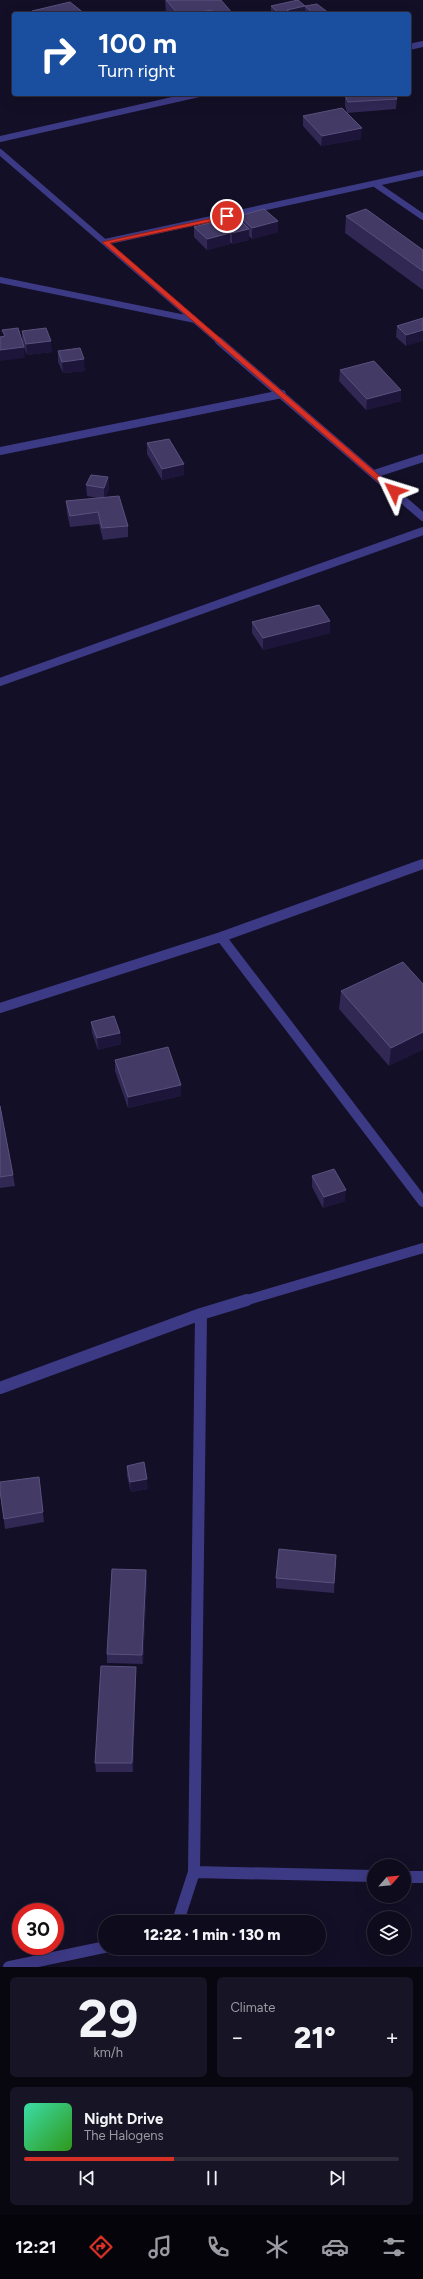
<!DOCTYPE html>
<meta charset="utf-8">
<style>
body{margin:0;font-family:Figtree,sans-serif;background:#171425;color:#f1f3f6;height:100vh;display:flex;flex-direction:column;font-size:15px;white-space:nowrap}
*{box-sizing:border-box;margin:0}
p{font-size:13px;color:#9b9ba3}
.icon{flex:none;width:22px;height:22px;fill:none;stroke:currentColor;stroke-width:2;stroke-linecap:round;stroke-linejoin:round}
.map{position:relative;height:1967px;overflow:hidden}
.side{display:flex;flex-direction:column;gap:10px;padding:10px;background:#08060f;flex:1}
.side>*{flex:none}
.guide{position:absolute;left:12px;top:12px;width:399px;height:84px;border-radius:4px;box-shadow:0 4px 16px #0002,0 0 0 1px #2e2b3b;background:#1a4fa0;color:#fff;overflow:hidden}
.needle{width:26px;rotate:63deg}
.fabs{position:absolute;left:367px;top:1859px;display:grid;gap:8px}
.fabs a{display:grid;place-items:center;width:44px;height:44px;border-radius:50%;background:#0e0b1c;box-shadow:0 4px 16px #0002,0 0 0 1px #2e2b3b;font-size:20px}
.speed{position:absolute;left:12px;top:1903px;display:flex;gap:8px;font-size:20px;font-weight:700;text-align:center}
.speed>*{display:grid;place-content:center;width:52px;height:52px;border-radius:50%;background:#0e0b1c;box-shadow:0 4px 16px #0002,0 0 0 1px #2e2b3b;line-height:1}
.speed .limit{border:6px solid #d22;background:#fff;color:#111}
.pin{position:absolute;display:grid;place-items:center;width:34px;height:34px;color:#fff;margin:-17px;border:2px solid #fff;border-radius:50%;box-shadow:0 1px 4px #0007}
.me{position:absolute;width:44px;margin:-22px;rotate:311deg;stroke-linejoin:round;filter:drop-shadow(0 0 3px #0008)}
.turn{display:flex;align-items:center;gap:14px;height:84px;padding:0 20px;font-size:18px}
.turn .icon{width:52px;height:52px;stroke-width:2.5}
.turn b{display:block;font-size:28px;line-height:34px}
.big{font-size:30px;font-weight:800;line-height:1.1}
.side .card{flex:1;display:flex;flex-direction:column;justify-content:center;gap:6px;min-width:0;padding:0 14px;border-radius:6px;background:#171425}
.side .dial{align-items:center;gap:0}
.dial b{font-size:52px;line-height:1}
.song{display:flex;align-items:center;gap:12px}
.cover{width:48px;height:48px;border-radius:6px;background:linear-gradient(135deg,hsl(160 70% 55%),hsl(110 70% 35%))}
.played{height:4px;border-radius:2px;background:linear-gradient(90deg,#d93025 40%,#2e2b3b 40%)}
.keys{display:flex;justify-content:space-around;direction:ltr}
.heat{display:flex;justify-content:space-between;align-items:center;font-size:22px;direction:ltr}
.side .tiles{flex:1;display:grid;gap:10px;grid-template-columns:1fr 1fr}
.card:last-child{grid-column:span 2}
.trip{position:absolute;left:98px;top:1915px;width:228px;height:40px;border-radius:20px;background:#0e0b1c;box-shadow:0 4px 16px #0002,0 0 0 1px #2e2b3b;font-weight:800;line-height:40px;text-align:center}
.menu{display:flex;height:64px;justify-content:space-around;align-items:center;background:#06040b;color:#9b9ba3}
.menu .icon{width:28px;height:28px}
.menu .active{color:#d93025}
.menu b{font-size:18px;color:#f1f3f6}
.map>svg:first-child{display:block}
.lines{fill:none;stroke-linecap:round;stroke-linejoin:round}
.minor-far3{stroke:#3d3a85;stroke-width:6}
.minor-far2{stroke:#3d3a85;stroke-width:8}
.minor-far1{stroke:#3d3a85;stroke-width:10}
.minor{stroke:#3d3a85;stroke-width:12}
.wall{fill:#312854}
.shaded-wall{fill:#1d163a}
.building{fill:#433a66;stroke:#5a527e}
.route{fill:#d93025;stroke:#8d1f18}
</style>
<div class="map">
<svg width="423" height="1967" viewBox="0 0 423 1967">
<rect width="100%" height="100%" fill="#130f26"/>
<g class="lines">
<path class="minor-far3" d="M409 47 423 44
M0 139 199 94
M0 152 220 342
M375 184 423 217
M105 242 423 173
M0 280 195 320"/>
<path class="minor-far2" d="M219 341 423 517
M0 451 282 394
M374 474 423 458
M0 682 423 531"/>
<path class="minor-far1" d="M221 937 423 1202
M0 1008 221 937 423 864
M244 1301 423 1248"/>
<path class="minor" d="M0 1388 201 1314 247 1300
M194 1872 374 1876
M404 1877H423
M173 1922 179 1918 194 1872 201 1314
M9 1967 105 1947"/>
</g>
<path class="wall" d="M165 0 233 14H166Z
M271 6H305L330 14H271Z
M345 95 397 99 396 109 347 113 345 106Z
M303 116 361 139 321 146 303 126Z
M214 214 239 218V216L278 221V232L252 239 249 236V240L232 244 230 242V244L207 250 194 237V227L214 222Z
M346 216 423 250V290L345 233Z
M423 318 406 346 396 337 397 326Z
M22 331 52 352 27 355 22 342Z
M58 351 85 371 63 373 58 362Z
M340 370 401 401 366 410 339 381Z
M147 443 184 464V475L162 480 147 454Z
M108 477 109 489 105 497 128 526V537L103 540 99 524 70 527 67 513 66 501 98 498 87 496 86 485Z
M330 621V633L263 650 252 633V622Z
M423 984 389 1066 339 1009 341 991Z
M91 1022 120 1033 121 1044 98 1050 92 1033Z
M115 1060 181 1096 128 1108 115 1071Z
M0 1106 13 1175 15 1186 0 1188Z
M312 1176 345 1201 323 1208 312 1187Z
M127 1466 148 1489 131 1492 127 1476Z
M39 1477 44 1522 5 1529 0 1491Z
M336 1555 334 1593 276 1588V1578Z
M146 1570 147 1580 143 1664 107 1663V1654Z
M136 1676 133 1772H96L95 1763Z"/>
<path class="shaded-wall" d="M305 6V14H281L287 10Z
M212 10V14H190Z
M362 128 361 139 321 146 322 136Z
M278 221V232L252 239V228Z
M249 229V240L232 244V233Z
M230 233V244L207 250V239Z
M423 330V341L406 346V335Z
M51 341 52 352 27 355 26 344Z
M24 347 25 358 0 361V350Z
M84 359 85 371 63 373 62 362Z
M401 390V401L366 410 367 399Z
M184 464V475L162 480V469Z
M108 477 109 489 104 499V488Z
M330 621V633L263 650V638Z
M423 1032V1050L389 1066 391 1048Z
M120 1033 121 1044 98 1050 97 1038Z
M181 1085V1096L128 1108V1097Z
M346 1190 345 1201 323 1208 324 1197Z
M147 1479 148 1489 131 1492 130 1482Z
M146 1570 147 1580 143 1664 142 1655Z
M136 1667V1676L133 1772 132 1763Z"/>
<path class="building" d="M166 0H221L233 14H215L212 10 190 14H178Z
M298 0 305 6 317 4 330 14H314L305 6 287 10 290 12 280 14 271 6Z
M70 2 85 14H36L32 11Z
M365 94H395L397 99 348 102 345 95Z
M342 108 362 128 322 136 303 116Z
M264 209 278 221 252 228 239 216Z
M366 209 423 250V271L346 216Z
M230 210 249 229 232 233 214 214Z
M217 221 230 233 207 239 194 227Z
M423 318V330L406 335 397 326Z
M18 328 24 347 0 350V337L5 336 2 330Z
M46 328 51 341 26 344 22 331Z
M80 348 84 359 62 362 58 351Z
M374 361 401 390 367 399 340 370Z
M169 439 184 464 162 469 147 443Z
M91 475 108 477 104 488 86 485Z
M119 496 128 526 102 528 98 512 70 516 66 501Z
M319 605 330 621 263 638 252 622Z
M403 962 423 984V1032L391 1048 341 991Z
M114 1016 120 1033 97 1038 91 1022Z
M168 1047 181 1085 128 1097 115 1060Z
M0 1106 13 1175 0 1177Z
M334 1169 346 1190 324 1197 312 1176Z
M144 1462 147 1479 130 1482 127 1466Z
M39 1477 43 1512 4 1519 0 1491V1482Z
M279 1549 336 1555 334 1583 276 1578Z
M112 1569 146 1570 142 1655 107 1654Z
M101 1666 136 1667 132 1763H95Z"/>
<path class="route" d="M227 215 229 218 110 243 396 490V493H391L102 242Z"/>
</svg>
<div class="fabs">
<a><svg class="needle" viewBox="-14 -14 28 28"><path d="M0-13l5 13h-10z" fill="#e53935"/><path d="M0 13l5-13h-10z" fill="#9b9ba3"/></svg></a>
<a><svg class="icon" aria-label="layers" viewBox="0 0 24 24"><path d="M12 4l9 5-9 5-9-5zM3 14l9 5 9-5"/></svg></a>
</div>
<div class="speed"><div class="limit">30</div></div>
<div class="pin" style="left:227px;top:216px;background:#d93025"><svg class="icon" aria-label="arrive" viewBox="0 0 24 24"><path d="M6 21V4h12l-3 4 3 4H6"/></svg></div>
<svg class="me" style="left:394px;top:491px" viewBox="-20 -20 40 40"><path d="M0-17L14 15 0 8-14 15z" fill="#d93025" stroke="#fff" stroke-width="4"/></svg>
<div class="trip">12:22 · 1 min · 130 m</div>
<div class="guide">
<div class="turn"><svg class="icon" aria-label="right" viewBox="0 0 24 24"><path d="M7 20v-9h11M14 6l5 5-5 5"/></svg><div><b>100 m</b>Turn right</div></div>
</div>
</div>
<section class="side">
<div class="tiles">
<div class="card dial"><b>29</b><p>km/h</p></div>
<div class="card"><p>Climate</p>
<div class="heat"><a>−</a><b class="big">21°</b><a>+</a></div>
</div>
<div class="card">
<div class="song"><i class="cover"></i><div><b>Night Drive</b><p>The Halogens</p></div></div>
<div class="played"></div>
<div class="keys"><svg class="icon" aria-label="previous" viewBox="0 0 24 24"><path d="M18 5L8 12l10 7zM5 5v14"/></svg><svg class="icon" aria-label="pause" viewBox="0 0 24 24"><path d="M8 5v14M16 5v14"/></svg><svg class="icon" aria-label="next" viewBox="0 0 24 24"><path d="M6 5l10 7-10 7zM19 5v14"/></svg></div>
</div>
</div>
</section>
<nav class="menu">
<b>12:21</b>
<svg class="icon active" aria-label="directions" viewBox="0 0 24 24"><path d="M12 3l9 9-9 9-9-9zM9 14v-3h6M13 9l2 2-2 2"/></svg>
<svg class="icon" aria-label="music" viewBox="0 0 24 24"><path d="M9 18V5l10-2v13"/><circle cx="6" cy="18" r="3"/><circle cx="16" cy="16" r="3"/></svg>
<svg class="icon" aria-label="phone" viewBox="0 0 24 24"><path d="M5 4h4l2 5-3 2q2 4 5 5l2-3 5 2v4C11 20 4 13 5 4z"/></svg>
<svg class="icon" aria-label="climate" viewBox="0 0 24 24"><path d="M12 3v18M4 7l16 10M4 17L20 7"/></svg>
<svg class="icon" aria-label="car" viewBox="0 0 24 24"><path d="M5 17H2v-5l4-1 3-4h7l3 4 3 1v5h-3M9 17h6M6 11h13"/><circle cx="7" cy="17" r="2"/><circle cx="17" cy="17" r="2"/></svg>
<svg class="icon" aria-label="filters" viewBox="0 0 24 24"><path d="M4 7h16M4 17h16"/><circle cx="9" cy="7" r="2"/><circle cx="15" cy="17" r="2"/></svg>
</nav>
